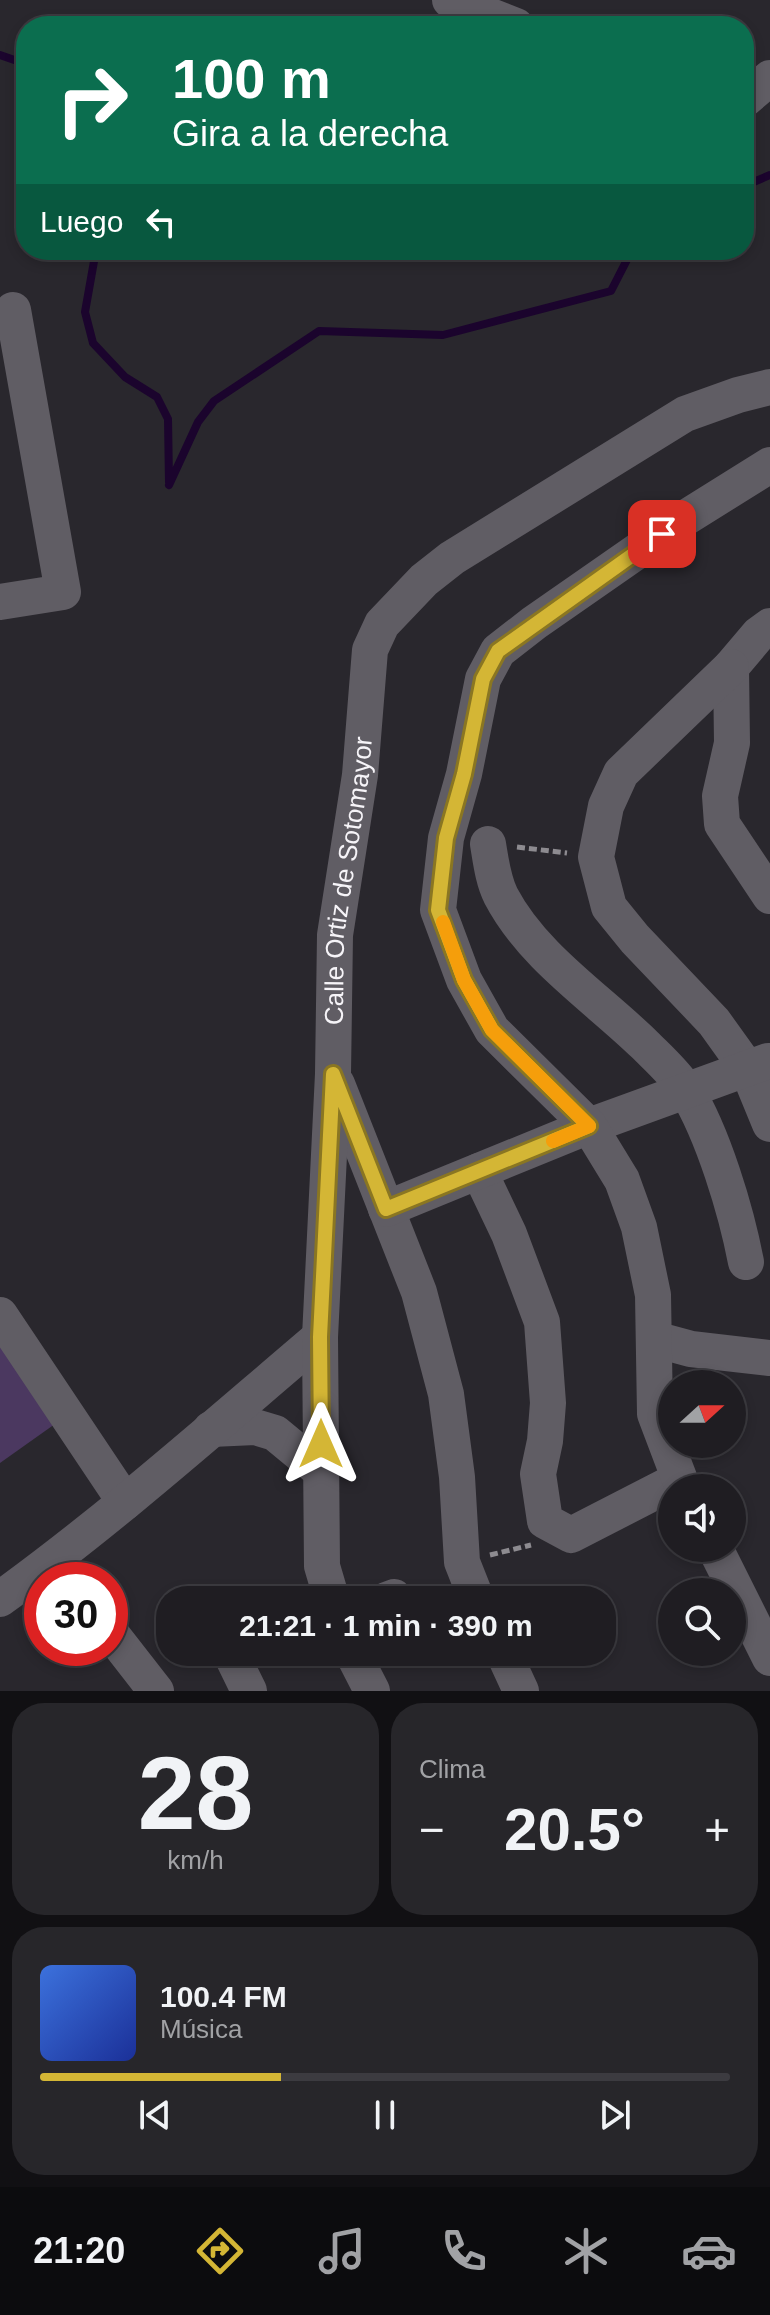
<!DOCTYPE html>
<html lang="es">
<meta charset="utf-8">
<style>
body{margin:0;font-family:Arial,sans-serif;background:#27262a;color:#f1f3f6;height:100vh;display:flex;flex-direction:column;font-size:30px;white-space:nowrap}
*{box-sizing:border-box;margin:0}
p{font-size:26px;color:#a1a2a5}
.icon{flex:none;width:44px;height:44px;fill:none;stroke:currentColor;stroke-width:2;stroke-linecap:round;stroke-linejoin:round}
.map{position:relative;height:1691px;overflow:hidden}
.drawer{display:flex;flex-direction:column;gap:12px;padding:12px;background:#111013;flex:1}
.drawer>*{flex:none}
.guide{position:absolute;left:16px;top:16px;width:738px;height:244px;border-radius:32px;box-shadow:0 4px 12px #0003,0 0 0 2px #3c3b40;background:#0b6e4f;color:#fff;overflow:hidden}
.needle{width:52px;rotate:69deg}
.fabs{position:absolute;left:658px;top:1370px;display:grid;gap:16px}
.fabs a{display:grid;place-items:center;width:88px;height:88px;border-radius:50%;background:#1f1d22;box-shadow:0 4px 12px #0003,0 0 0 2px #3c3b40;font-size:40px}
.speed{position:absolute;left:24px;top:1562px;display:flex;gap:16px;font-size:40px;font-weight:700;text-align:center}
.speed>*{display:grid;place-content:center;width:104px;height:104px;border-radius:50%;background:#1f1d22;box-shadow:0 4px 12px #0003,0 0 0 2px #3c3b40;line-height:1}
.speed .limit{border:12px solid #d22;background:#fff;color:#111}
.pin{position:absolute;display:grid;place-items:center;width:68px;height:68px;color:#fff;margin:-34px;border-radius:16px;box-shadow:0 4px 12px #0006}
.me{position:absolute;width:88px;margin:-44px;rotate:0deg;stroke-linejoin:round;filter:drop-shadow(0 0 6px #0008)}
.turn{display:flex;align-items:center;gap:28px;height:168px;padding:0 24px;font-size:36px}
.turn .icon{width:104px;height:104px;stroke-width:2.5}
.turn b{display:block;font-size:56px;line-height:68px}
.then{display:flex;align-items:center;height:76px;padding:0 24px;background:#0003;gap:16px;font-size:30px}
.big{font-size:60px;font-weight:600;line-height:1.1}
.drawer .widget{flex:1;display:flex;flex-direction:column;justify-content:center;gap:12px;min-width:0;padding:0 28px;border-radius:32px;background:#27262a}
.drawer .dial{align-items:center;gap:0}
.dial b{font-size:104px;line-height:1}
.song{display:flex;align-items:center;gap:24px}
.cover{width:96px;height:96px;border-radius:12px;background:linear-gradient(135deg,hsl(220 70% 55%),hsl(230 70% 35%))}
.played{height:8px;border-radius:4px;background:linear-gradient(90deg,#d4b635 35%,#3c3b40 35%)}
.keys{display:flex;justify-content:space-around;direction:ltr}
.heat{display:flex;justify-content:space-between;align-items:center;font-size:44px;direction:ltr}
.drawer .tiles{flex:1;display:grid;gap:12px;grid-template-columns:1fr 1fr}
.widget:last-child{grid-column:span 2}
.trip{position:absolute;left:156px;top:1586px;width:460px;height:80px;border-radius:32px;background:#1f1d22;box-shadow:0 4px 12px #0003,0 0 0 2px #3c3b40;font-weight:600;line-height:80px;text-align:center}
.dock{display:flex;height:128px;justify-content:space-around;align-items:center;background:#0c0c0e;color:#a1a2a5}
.dock .icon{width:56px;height:56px}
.dock .current{color:#d4b635}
.dock b{font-size:36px;color:#f1f3f6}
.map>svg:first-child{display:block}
.green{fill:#4b3860}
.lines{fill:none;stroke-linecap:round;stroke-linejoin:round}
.stream{stroke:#1b042d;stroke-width:8}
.path{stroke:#8d8b90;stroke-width:5;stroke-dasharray:8 4;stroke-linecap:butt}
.minor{stroke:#605d64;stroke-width:36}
.route-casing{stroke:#8a7622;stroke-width:20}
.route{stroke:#d4b635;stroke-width:14}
.slow{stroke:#f59e0b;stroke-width:14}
.labels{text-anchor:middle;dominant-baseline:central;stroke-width:8;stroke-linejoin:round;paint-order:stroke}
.street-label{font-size:26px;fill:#f6f4f8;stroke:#201d23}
</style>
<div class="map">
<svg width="770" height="1691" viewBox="0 0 770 1691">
<rect width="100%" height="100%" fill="#29272d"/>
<path class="green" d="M0 1330 62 1419 0 1463Z"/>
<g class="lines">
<path class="stream" d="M0 55 26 64
M744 186 770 175
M96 250 85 312 93 343 125 377 157 397 168 419 169 482
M169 485 198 422 214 401 319 331 443 335 611 291 632 250"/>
<path class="path" d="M517 847 567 853
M490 1555 531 1545"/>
<g class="minor">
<path d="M450 0 516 26"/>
<path d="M744 100 770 78"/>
<path d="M0 602 63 592 13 310"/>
<path d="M770 626 759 634 731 667 732 743 720 796 722 824 770 896"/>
<path d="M731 667 621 773 606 806 596 857 609 907 635 939 714 1022 747 1068 770 1124"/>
<path d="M488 844C491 862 493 880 501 896 533 957 597 998 645 1045 659 1059 675 1073 686 1090 713 1134 736 1210 746 1262"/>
<path d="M337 1084 419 1292 446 1394 457 1477 462 1562 477 1600"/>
<path d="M479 1171 509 1234 542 1322 548 1403 545 1441 538 1474 545 1521 571 1535 678 1480"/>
<path d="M386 1209 589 1126 768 1061"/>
<path d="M0 1315 125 1502"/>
<path d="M654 1339 691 1349 770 1358"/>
<path d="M211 1429 255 1427 275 1433 321 1471"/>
<path d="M683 1488 655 1414 653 1295 639 1227 622 1180 589 1126 492 1030 464 980 438 910 446 838 464 774 483 679 498 651 534 623 682 520 770 465"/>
<path d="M715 1548 770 1658"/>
<path d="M0 1599C112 1518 215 1426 320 1337"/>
<path id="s1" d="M332 1600 322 1566 320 1337 333 1074 335 935 360 775 370 650 382 624 424 580 452 558 685 414 738 395 770 387"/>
<path d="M386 1600 394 1597"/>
<path d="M110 1632 156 1691"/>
<path d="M230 1652 249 1691"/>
<path d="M352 1652 372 1691"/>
<path d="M503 1652 521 1691"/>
</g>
</g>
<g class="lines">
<defs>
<path id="route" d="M321 1444 320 1337 333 1074 386 1209 589 1126 492 1030 464 980 438 910 446 838 464 774 483 679 498 651 662 534"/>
</defs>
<use href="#route" class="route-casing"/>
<use href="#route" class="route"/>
<path class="slow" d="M443 922 464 980 492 1030 589 1126 553 1141"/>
</g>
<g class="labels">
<g class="street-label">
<text stroke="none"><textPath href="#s1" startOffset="722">Calle Ortiz de Sotomayor</textPath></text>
</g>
</g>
</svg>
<div class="fabs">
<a><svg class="needle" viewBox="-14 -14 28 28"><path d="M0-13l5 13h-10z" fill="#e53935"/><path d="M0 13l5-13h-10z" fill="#a1a2a5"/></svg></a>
<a><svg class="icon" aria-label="sound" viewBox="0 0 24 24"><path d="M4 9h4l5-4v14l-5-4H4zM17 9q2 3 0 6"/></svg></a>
<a><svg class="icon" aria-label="search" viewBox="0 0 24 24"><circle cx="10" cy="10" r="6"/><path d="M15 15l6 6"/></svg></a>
</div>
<div class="speed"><div class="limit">30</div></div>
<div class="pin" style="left:662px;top:534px;background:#d93025"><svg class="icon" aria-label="arrive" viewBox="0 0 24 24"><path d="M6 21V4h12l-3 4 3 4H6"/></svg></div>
<svg class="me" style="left:321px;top:1444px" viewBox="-20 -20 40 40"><path d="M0-17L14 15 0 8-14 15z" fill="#d4b635" stroke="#fff" stroke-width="4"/></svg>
<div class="trip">21:21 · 1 min · 390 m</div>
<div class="guide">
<div class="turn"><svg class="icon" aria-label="right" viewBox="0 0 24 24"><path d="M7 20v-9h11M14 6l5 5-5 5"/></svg><div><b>100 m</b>Gira a la derecha</div></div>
<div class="then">Luego<svg class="icon" aria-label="left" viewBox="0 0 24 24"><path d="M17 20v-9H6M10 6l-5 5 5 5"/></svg></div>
</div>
</div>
<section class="drawer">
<div class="tiles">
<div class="widget dial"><b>28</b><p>km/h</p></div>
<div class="widget"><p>Clima</p>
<div class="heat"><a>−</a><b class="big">20.5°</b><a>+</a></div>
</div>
<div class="widget">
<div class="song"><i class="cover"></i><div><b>100.4 FM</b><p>Música</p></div></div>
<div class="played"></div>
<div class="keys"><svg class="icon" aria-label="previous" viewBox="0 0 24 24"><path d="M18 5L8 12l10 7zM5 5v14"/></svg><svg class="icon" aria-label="pause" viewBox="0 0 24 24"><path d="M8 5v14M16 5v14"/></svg><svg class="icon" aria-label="next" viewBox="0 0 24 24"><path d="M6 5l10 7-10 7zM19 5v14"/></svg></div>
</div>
</div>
</section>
<nav class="dock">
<b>21:20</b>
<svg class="icon current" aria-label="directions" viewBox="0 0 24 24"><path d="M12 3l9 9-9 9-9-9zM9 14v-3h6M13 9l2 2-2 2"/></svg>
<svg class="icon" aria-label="music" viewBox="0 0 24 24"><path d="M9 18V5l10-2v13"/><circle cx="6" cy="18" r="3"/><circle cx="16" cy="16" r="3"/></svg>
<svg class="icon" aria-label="phone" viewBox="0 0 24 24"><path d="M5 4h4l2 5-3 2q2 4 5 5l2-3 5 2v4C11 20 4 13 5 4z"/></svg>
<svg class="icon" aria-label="climate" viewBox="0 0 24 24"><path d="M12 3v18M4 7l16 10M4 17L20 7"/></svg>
<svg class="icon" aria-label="car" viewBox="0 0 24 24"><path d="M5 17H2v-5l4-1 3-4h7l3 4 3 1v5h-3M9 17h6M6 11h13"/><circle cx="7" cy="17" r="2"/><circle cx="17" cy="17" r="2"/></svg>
</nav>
